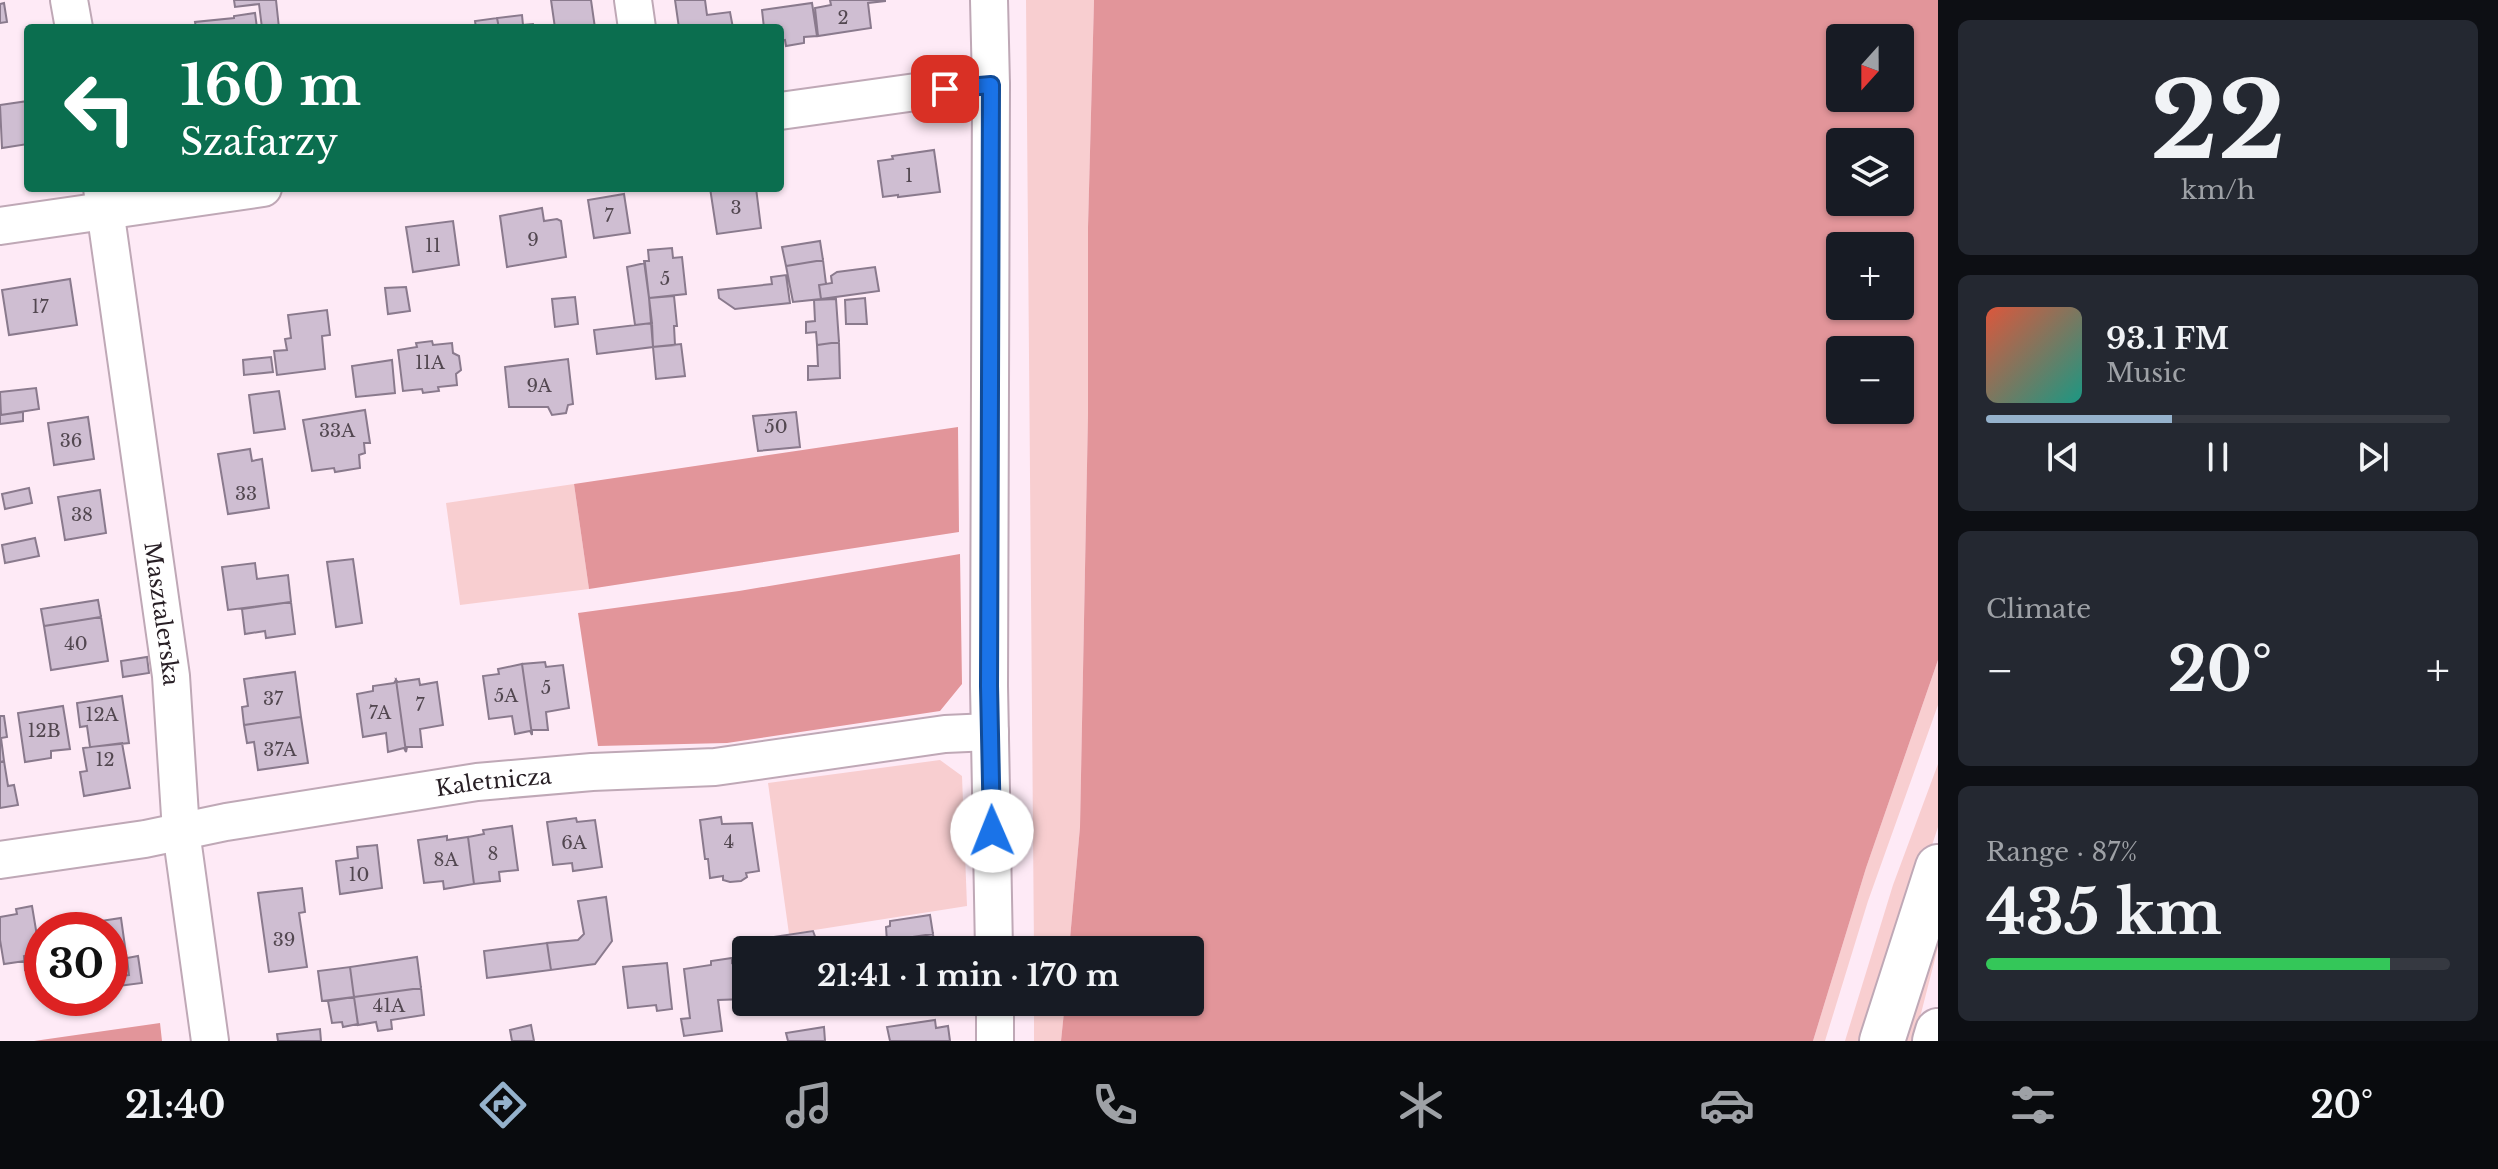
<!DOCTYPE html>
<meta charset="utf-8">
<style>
body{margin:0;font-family:"Libre Baskerville",serif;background:#242831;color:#f1f3f6;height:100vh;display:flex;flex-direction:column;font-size:30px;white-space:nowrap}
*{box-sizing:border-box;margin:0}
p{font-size:26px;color:#9ea1a6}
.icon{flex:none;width:44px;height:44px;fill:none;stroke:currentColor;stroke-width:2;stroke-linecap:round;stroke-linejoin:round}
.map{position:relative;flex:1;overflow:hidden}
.panel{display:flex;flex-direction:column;gap:20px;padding:20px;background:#0d0f14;width:560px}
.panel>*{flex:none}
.banner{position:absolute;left:24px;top:24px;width:760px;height:168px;border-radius:8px;box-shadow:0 2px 6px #0004;background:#0b6e4f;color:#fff;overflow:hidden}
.needle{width:52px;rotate:201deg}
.buttons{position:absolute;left:1826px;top:24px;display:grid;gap:16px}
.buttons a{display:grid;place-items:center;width:88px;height:88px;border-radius:8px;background:#171b24;box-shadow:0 2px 6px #0004;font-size:40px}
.speed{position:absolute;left:24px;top:912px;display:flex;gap:16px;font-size:40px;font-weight:700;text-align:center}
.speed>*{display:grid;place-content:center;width:104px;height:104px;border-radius:50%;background:#171b24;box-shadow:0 2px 6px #0004;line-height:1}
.speed .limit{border:12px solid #d22;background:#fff;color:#111}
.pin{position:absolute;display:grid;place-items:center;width:68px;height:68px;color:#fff;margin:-34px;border-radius:16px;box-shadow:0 4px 12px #0006}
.me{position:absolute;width:88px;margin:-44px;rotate:359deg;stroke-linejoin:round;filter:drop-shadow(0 0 6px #0008)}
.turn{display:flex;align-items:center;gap:28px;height:168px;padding:0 24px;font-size:36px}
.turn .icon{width:104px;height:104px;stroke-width:2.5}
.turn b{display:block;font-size:56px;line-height:68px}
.big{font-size:60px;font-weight:700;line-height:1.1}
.panel .widget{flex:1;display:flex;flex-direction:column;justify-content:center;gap:12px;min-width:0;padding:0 28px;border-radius:12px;background:#242831}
.panel .dial{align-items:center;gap:0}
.dial b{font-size:104px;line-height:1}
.song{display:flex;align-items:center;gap:24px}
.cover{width:96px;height:96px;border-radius:12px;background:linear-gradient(135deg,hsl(10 70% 55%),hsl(170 70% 35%))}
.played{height:8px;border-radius:4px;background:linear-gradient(90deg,#95b2cc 40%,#363941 40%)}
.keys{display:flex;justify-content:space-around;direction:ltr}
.heat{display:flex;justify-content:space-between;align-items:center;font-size:44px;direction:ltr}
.charge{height:12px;border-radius:6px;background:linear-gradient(90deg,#34c759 87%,#363941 0)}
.trip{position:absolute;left:732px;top:936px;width:472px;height:80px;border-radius:8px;background:#171b24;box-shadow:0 2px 6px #0004;font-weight:700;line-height:80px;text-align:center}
.menu{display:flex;height:128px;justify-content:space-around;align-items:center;background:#090b0e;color:#9ea1a6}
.menu .icon{width:56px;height:56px}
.menu .selected{color:#95b2cc}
.menu b{font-size:36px;color:#f1f3f6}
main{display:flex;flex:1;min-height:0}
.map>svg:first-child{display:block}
.green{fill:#f8ced0}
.forest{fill:#e2959a;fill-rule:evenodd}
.building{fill:#cfbed2;stroke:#8a7a8d;stroke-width:2}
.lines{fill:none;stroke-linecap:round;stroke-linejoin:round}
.minor-casing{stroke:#bfa8b6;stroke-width:40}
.major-casing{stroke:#bfa8b6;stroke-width:48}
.minor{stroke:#fff;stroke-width:36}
.major{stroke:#fff;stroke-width:44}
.route-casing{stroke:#114b97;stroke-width:20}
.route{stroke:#1a73e8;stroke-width:14}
.labels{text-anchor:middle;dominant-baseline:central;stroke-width:7;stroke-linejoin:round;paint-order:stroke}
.number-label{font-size:18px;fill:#524750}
.street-label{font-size:22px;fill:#281f25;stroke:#fff}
</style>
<main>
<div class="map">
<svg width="1938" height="1041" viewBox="0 0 1938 1041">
<rect width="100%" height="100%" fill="#feeaf6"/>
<path class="green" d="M1026 0H1094L1088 227V414L1080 827 1069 950H1034Z
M574 484 589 589 460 605 446 503Z
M1938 660V705L1868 901 1825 1041H1813L1866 868Z
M940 760 962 776 967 906 789 934 768 783Z
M1938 764V827L1868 1041H1845L1893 885Z
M1938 909V947L1914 1041H1897Z
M1034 1002H1065L1061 1041H1034Z"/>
<path class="forest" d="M1094 0H1938V660L1866 868 1813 1041H1061L1065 1002H1190V950H1069L1080 827 1088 414V227ZM1840 38H1900V98H1840ZM1840 142H1900V202H1840ZM1840 246H1900V306H1840ZM1840 350H1900V410H1840Z
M958 427 959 532 589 589 574 484Z
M960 554 962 684 940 711 727 743 598 746 578 613 739 591Z
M160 1023 162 1041H34Z"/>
<path class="building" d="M234 0H276L279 28H262L259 4 235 7Z
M551 0H591L595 28H555Z
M675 0H705L707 15 730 12 733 28H679Z
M830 0H885V1L868 3 871 28 818 36 815 8 831 5Z
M4 3 7 22 0 23V4Z
M812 3 817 36 804 37V43L786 46 785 40 780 41V28H764L762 10Z
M255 13 257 28H196L195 22 234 18V16Z
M522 15 523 25 533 24 534 28H499L497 18Z
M497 18 499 28H476L475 21Z
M28 101V144L2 148 0 105Z
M934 150 940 192 898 197V195L883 197 878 161 893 159 892 156Z
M710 188H756L761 228 717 234Z
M624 194 630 233 594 238 588 200Z
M542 208 544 221 557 219 561 221 566 257 507 267 500 216Z
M453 221 459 265 413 272 406 227Z
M820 241 823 260 786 266 782 247Z
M672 248 673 258 682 257 686 294 649 298 644 261H649L648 250Z
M823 260 826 284 819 285 821 299 793 302 786 266Z
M645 263 652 323 635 325 627 267Z
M875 267 879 291 821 299 819 285 832 283 831 276 837 272Z
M786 275 790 303 735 309 719 298 718 290 772 284 771 277Z
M70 279 77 325 9 335 2 290Z
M406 287 410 311 388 314 385 288Z
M674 296 677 326H674L675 345 653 347 649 298Z
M575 297 578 324 555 327 552 299Z
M865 298 867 324H846L845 300Z
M836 299 839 342 817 345 816 332 806 333V322L815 321 814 300Z
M327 310 330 335 322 336 325 369 277 375 274 351 287 350 285 339 291 338 288 315Z
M652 323 653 347 597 354 594 330Z
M432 341 433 345 452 343 453 353 459 356 461 370 456 374 457 385 438 387 439 391 423 393 422 389 403 391 398 350 417 347 416 343Z
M839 342 840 378 808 380V366H818L817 345Z
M681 344 685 376 656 379 653 347Z
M271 357 273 372 244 375 243 360Z
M568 359 573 404 568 405 566 413 552 415 548 407H509L505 367Z
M392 360 395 393 356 397 352 366Z
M36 388 39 409 1 415 0 392Z
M279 391 285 429 254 433 249 395Z
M365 410 370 443H364L365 453 359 455 360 468 335 472 334 468 312 471 303 420Z
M23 412V421L0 424V415Z
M796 412 800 447 758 451 753 416Z
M88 417 94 459 54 465 48 423Z
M250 449 252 461 262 459 269 508 228 514 218 454Z
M29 488 32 503 5 509 2 494Z
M100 490 106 533 65 540 58 497Z
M35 538 39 556 5 563 2 545Z
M353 559 362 623 336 627 327 562Z
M255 563 257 579 288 575 291 602 228 610 222 567Z
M98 600 101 617 44 626 41 609Z
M291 602 295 634 266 638 265 631 245 634 242 609Z
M101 617 108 661 51 670 44 626Z
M147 657 149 673 123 677 121 661Z
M545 662 546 667 563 665 569 708 546 712 548 730H532V735L522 664Z
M522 664 532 735 530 731 515 734 512 716 489 719 483 676 499 674 498 669Z
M295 672 301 717 244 725 242 707 248 706 244 679Z
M419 679 420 685 437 682 443 725 420 729 422 747H407L406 752 396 680 398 682Z
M396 680 406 752 404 748 388 752 386 733 363 737 357 694 373 691V686L394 683Z
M122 696 129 743 90 747 87 726 80 727 77 703Z
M63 706 70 749 51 751V758L25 762 18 713Z
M0 716H4L7 737 1 738 4 761 0 762Z
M301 717 308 763 258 770 254 742 247 743 244 725Z
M122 743 130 788 84 796 80 772 87 771 83 748Z
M4 761 8 786 14 785 18 805 0 808V762Z
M721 817 722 824 752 823 759 871 746 873 747 877 741 881 730 882 723 880V876L710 878 708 859H705L700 820Z
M576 818 577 822 595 820 602 867 573 871 572 863 553 865 547 822Z
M512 826 518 870 499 872 500 881 474 884 468 837 484 834 483 830Z
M447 836V840L468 837 474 884 444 889 443 881 424 883 418 840Z
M377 845 382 888 340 894 336 861 358 858 357 847Z
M302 888 305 912 299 913 307 967 269 972 258 893Z
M606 897 612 941 595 964 551 970 547 943 578 940 584 934 578 901Z
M32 906 40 954 24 956 25 961 4 964 0 940V917L17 914 16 909Z
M930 915 933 934 887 942 886 927 890 926V921Z
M121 918 129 975 110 977V930H95L94 922Z
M813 931 820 950H765L761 939Z
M933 934 935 950H894L892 940Z
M547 943 551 970 487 978 484 951Z
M42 950V967L25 970 24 956 40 954V951Z
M138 956 142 983 110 987V977L129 975 127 958Z
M417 957 421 988 354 997 350 967Z
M732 958V963L743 961 746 964V999L718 1000 722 1031 684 1036 681 1019 690 1018 684 969 711 965V961Z
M667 963 672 1009 657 1011 656 1005 628 1008 623 967Z
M350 967 354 997 322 1001 318 971Z
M421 988 424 1015 391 1020 392 1029 378 1031 376 1022 358 1025 354 997Z
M354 997 358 1024 343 1027 342 1022 332 1023 328 1001Z
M935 1020 936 1028 948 1026 950 1041H890L887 1027Z
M531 1025 534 1041H512L510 1030Z
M824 1027 825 1041H788L786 1033Z
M320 1029 321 1041H278L277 1034Z"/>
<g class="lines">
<defs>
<g id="minor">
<path d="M69 0 74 28"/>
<path d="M633 0 637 28"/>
<path d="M989 0 991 85 989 686 994 950"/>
<path d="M780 111 923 91 991 85"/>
<path id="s1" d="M102 188 171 676 181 831 210 1041"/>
<path d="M0 226 263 188"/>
<path id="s2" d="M0 860 145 839 226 822 477 782 592 772 715 767 945 734 990 732"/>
<path d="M995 1002V1041"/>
</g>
<path id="major" d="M1882 1041 1938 867
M1935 1041 1938 1031"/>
</defs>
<use href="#minor" class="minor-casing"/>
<use href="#major" class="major-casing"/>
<use href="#minor" class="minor"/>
<use href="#major" class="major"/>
</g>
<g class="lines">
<defs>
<path id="route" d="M945 89 991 85 989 686 992 831"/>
</defs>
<use href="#route" class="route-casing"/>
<use href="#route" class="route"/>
</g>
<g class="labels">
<g class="number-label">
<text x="843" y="18">2</text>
<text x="909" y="176">1</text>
<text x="736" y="208">3</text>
<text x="609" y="216">7</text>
<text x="533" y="240">9</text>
<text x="433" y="246">11</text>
<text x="665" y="279">5</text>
<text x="40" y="307">17</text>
<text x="430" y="363">11A</text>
<text x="539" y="386">9A</text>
<text x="776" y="427">50</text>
<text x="337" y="431">33A</text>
<text x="71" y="441">36</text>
<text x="246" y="494">33</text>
<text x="82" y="515">38</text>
<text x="76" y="644">40</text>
<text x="546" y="688">5</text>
<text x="506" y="696">5A</text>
<text x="273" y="699">37</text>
<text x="420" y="705">7</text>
<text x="380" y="713">7A</text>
<text x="102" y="715">12A</text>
<text x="44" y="731">12B</text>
<text x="280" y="750">37A</text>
<text x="105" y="760">12</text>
<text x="729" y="842">4</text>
<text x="574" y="843">6A</text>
<text x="493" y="854">8</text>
<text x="446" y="860">8A</text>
<text x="359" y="875">10</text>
<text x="284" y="940">39</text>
<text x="389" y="1006">41A</text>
</g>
<g class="street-label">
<text stroke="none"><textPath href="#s1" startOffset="430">Masztalerska</textPath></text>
<text stroke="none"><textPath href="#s2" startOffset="500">Kaletnicza</textPath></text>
</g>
</g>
</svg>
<div class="buttons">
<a><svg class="needle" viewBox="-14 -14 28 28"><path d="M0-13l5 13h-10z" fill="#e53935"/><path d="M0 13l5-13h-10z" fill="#9ea1a6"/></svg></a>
<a><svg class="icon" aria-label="layers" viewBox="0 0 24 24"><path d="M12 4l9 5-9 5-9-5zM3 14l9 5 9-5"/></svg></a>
<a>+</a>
<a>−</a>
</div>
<div class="speed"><div class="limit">30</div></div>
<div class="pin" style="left:945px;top:89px;background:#d93025"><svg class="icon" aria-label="arrive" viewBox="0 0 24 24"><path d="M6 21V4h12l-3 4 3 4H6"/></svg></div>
<svg class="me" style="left:992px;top:831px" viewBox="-20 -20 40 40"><circle r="19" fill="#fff"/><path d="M0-13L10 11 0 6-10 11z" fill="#1a73e8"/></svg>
<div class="trip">21:41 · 1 min · 170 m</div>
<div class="banner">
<div class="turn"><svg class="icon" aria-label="left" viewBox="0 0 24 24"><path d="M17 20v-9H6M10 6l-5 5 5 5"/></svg><div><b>160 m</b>Szafarzy</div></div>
</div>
</div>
<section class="panel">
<div class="widget dial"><b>22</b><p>km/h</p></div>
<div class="widget">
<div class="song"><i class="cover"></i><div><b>93.1 FM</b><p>Music</p></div></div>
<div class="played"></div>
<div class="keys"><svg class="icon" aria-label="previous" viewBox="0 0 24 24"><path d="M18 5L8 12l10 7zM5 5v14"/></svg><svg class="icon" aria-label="pause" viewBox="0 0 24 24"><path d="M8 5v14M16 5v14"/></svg><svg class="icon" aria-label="next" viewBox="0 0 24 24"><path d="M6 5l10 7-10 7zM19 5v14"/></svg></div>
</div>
<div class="widget"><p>Climate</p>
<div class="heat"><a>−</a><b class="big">20°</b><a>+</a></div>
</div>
<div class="widget"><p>Range · 87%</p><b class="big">435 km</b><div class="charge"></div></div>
</section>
</main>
<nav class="menu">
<b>21:40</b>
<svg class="icon selected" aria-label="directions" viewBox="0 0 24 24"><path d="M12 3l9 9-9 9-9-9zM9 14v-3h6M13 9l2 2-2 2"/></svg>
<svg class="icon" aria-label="music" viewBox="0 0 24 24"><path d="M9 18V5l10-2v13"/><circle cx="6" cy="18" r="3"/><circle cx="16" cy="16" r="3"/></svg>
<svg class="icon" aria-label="phone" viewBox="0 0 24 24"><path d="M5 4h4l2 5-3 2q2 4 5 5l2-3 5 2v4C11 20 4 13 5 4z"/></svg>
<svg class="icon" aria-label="climate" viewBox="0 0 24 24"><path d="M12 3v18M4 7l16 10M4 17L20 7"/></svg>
<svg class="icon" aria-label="car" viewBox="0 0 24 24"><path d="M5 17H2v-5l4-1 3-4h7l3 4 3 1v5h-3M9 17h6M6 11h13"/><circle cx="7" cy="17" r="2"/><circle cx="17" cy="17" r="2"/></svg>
<svg class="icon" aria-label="filters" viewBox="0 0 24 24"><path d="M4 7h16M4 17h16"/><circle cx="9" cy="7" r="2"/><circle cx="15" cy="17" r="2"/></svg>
<b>20°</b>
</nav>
